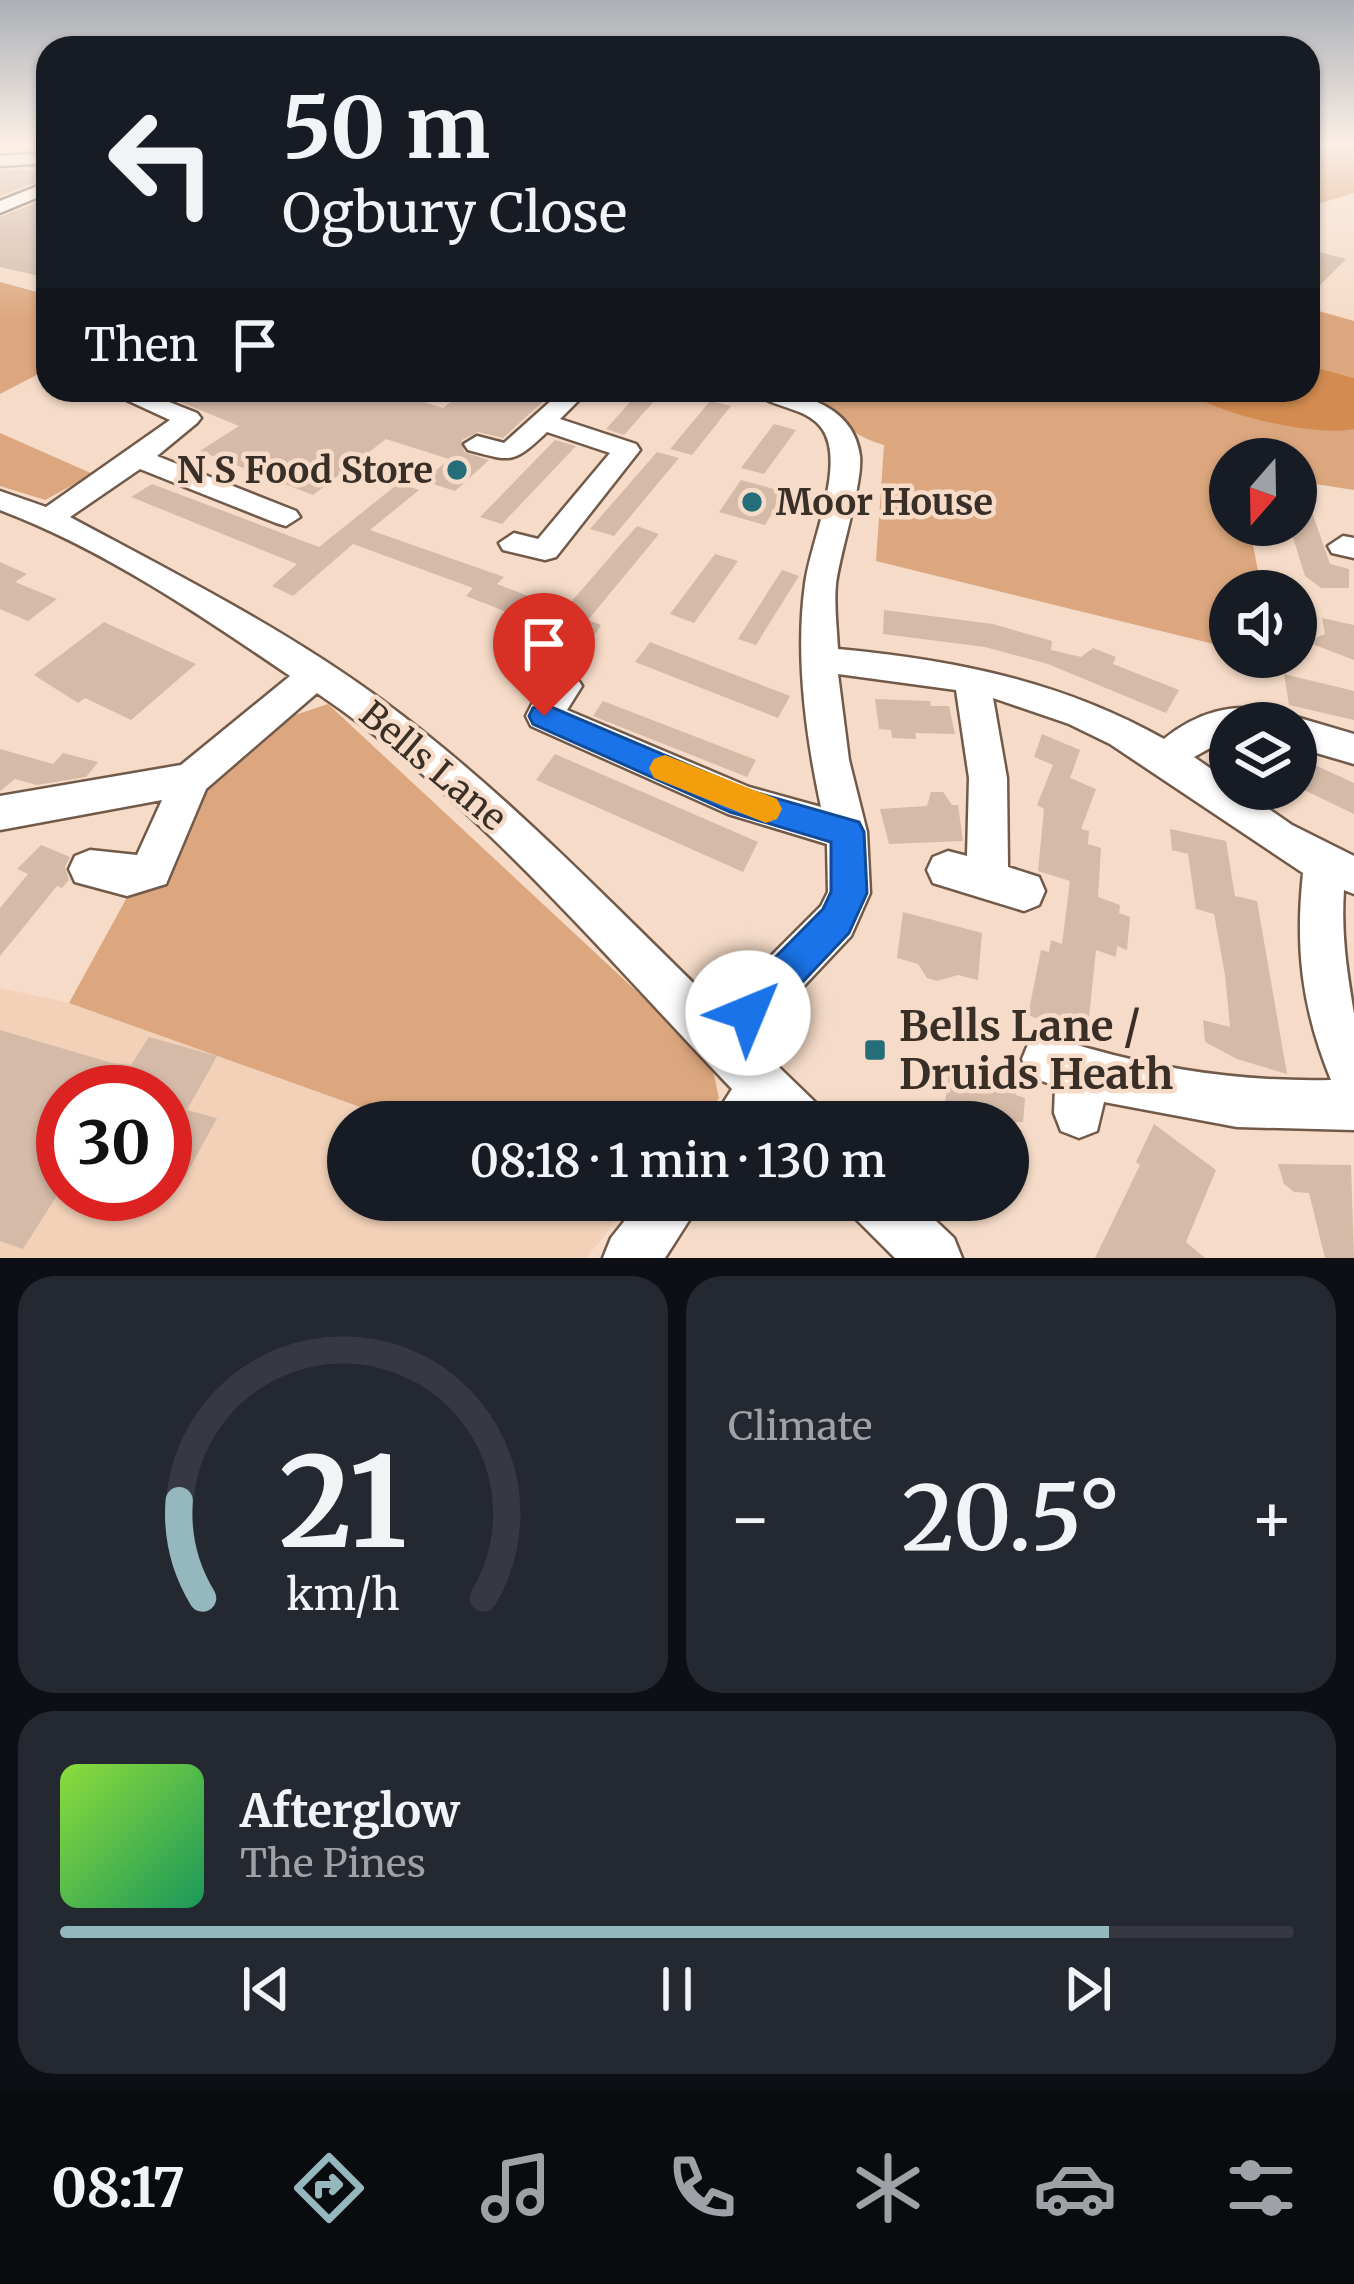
<!DOCTYPE html>
<meta charset="utf-8">
<style>
body{margin:0;font-family:Merriweather,serif;background:#242831;color:#f1f3f6;height:100vh;display:flex;flex-direction:column;font-size:45px;white-space:nowrap}
*{box-sizing:border-box;margin:0}
p{font-size:39px;color:#9ea1a6}
.icon{flex:none;width:66px;height:66px;fill:none;stroke:currentColor;stroke-width:2;stroke-linecap:round;stroke-linejoin:round}
.map{position:relative;height:1258px;overflow:hidden}
.drawer{display:flex;flex-direction:column;gap:18px;padding:18px;background:#0d0f14;flex:1}
.drawer>*{flex:none}
.hud{position:absolute;left:36px;top:36px;width:1284px;height:366px;border-radius:36px;box-shadow:0 3px 9px #0004;background:#171b24;color:#f1f3f6;overflow:hidden}
.needle{width:78px;rotate:200deg}
.controls{position:absolute;left:1209px;top:438px;display:grid;gap:24px}
.controls a{display:grid;place-items:center;width:108px;height:108px;border-radius:50%;background:#171b24;box-shadow:0 3px 9px #0004;font-size:60px}
.speed{position:absolute;left:36px;top:1065px;display:flex;gap:24px;font-size:60px;font-weight:700;text-align:center}
.speed>*{display:grid;place-content:center;width:156px;height:156px;border-radius:50%;background:#171b24;box-shadow:0 3px 9px #0004;line-height:1}
.speed .limit{border:18px solid #d22;background:#fff;color:#111}
.pin{position:absolute;display:grid;place-items:center;width:102px;height:102px;color:#fff;margin:-123px -51px;border-radius:50% 50% 50% 0;rotate:-45deg;box-shadow:0 0 12px #0007}
.pin .icon{rotate:45deg}
.me{position:absolute;width:132px;margin:-66px;rotate:45deg;stroke-linejoin:round;filter:drop-shadow(0 0 9px #0008)}
.turn{display:flex;align-items:center;gap:42px;height:252px;padding:0 48px;font-size:54px}
.turn .icon{width:156px;height:156px;stroke-width:2.5}
.turn b{display:block;font-size:84px;line-height:102px}
.then{display:flex;align-items:center;height:114px;padding:0 48px;background:#0003;gap:24px;font-size:45px}
.big{font-size:90px;font-weight:600;line-height:1.1}
.drawer .tile{flex:1;display:flex;flex-direction:column;justify-content:center;gap:18px;min-width:0;padding:0 42px;border-radius:36px;background:#242831}
.drawer .dial{align-items:center;gap:0}
.dial svg{height:312px;overflow:visible;fill:none;stroke:#363941;stroke-width:7;stroke-linecap:round;text-anchor:middle}
.dial text{fill:#f1f3f6;stroke:none}
.song{display:flex;align-items:center;gap:36px}
.cover{width:144px;height:144px;border-radius:18px;background:linear-gradient(135deg,hsl(90 70% 55%),hsl(150 70% 35%))}
.played{height:12px;border-radius:6px;background:linear-gradient(90deg,#95b7be 85%,#363941 85%)}
.keys{display:flex;justify-content:space-around;direction:ltr}
.heat{display:flex;justify-content:space-between;align-items:center;font-size:66px;direction:ltr}
.drawer .tiles{flex:1;display:grid;gap:18px;grid-template-columns:1fr 1fr}
.tile:last-child{grid-column:span 2}
.trip{position:absolute;left:327px;top:1101px;width:702px;height:120px;border-radius:60px;background:#171b24;box-shadow:0 3px 9px #0004;font-weight:600;line-height:120px;text-align:center}
.menu{display:flex;height:192px;justify-content:space-around;align-items:center;background:#090b0e;color:#9ea1a6}
.menu .icon{width:84px;height:84px}
.menu .on{color:#95b7be}
.menu b{font-size:54px;color:#f1f3f6}
.map>svg:first-child{display:block}
.built{fill:#f2d1b8;fill-rule:evenodd}
.green{fill:#dca77e}
.forest{fill:#d38b50}
.building{fill:#d4baa7}
.lines{fill:none;stroke-linecap:round;stroke-linejoin:round}
.minor-casing{stroke:#715a49;stroke-width:5}
.minor{fill:#fff;fill-rule:evenodd}
.route{fill:#1a73e8;stroke:#114b97;stroke-width:3}
.slow{fill:#f59e0b}
.poi-dot{fill:#256e79;stroke:#f6dcc8;stroke-width:4.5}
.labels{text-anchor:middle;dominant-baseline:central;stroke-width:9;stroke-linejoin:round;paint-order:stroke}
.poi-label{font-size:36px;font-weight:bold;fill:#392f27;stroke:#f6dcc8;text-anchor:end}
.street-label{font-size:36px;fill:#392f27;stroke:#f6dcc8}
.near-poi-label{font-size:42px;font-weight:bold;fill:#392f27;stroke:#f6dcc8;text-anchor:start}
</style>
<div class="map">
<svg width="1354" height="1258" viewBox="0 0 1354 1258">
<rect width="100%" height="100%" fill="#f6dcc8"/>
<path class="built" d="M0 988 69 1003 402 1122H348V1200L630 1204 586 1258H0ZM63 1092H165V1194H63Z"/>
<path class="green" d="M1308 143H1354V193L1308 207Z
M0 282 48 295V369L0 394Z
M1308 308 1354 321V378L1308 365Z
M776 390H1308L1354 398V490L1296 481V459H1230V525H1249L1262 591H1230V648L876 561 884 445C844 434 817 401 776 390Z
M0 433 93 474 45 500 0 486Z
M328 704 688 1039 713 1070 719 1098 698 1122H402L69 1003 131 890 174 867 209 783 283 719Z"/>
<path class="forest" d="M1308 365 1354 378V429C1314 437 1227 416 1192 395V390H1308Z"/>
<path class="building" d="M21 169 48 174V178L0 196V170Z
M48 198V278L0 267V217Z
M1308 249 1346 259 1308 297Z
M151 390H386L443 408 465 390H556L503 438 478 432 462 440 464 452 489 460 455 491 424 481 449 459 386 439 313 495 200 451 239 426Z
M641 390H664L624 435 606 429Z
M710 401 731 406 692 455 670 449Z
M774 424 796 430 764 474 741 468Z
M555 440 576 446 502 524 480 517Z
M657 452 679 458 614 536 590 529Z
M741 480 785 492 765 525 719 512Z
M399 483 419 490 370 530 504 577 497 584 564 610 637 526 659 534 588 620 601 625 589 644 466 596 473 588 353 544 293 596 272 586 297 564 131 497 152 484 319 547Z
M1296 510 1312 512 1330 564 1349 569V588H1321L1305 576 1289 525H1296Z
M715 554 738 561 694 623 670 614Z
M0 562 27 574 15 582 57 599 28 621 0 609Z
M782 570 799 576 756 645 738 639Z
M884 610 993 624 1052 641 1051 650 1081 657 1093 648 1116 657 1113 664 1179 690 1166 713 1048 664 985 647 883 634Z
M1322 618 1354 625V660L1307 642 1325 634Z
M104 622 196 664 131 720 85 698 78 703 34 675Z
M650 642 663 647 790 696 778 718 635 662Z
M1284 674 1354 691V720L1289 705Z
M875 699 930 701 931 706H949L955 734 915 733 916 739 892 738 891 730 879 729Z
M603 701 756 760 747 777 593 716Z
M1042 734 1080 750 1070 778 1096 789 1081 829 1089 831 1088 844 1101 848 1098 897 1120 905 1119 913 1130 917 1127 950 1117 946 1116 957 1096 950 1088 1027 1064 1018 1063 1029 1028 1015 1041 950 1049 952 1051 940 1062 944 1070 881 1038 871 1044 809 1037 805 1053 765 1034 757Z
M0 749 53 764 63 753 98 762 86 777 37 785 15 779 0 791Z
M555 754 758 842 743 872 536 780Z
M1304 760 1354 783V814L1296 786V762L1302 765Z
M931 792H943L952 805H958L963 841 889 844 880 809 927 806Z
M1170 829 1226 841 1235 896 1257 901 1287 1074 1237 1059 1205 1042 1203 1020 1230 1027 1225 975 1214 914 1196 909 1188 854 1172 850Z
M41 845 70 857 65 867 69 880 62 888 57 886 0 956V908L28 874 17 869Z
M903 912 982 933 978 980 958 975 937 981 927 978 918 964 897 958Z
M0 1030 112 1063 131 1065 149 1037 217 1056 187 1110 217 1118 185 1177 165 1171V1092H63V1186L23 1249 0 1241Z
M984 1068 1017 1080 1016 1095 1025 1098 1023 1122H955L943 1118 949 1071 982 1083Z
M1154 1124 1216 1170 1186 1242 1205 1258H1095L1140 1165 1136 1162Z
M1278 1164 1351 1165 1354 1258H1325L1309 1193 1294 1192 1284 1184Z"/>
<g class="lines">
<defs>
<path id="minor" d="M48 153V163L0 166V156Z
M48 182V193L0 213V201Z
M105 390H139L197 413 201 418 197 423 157 456 296 511 300 517 286 526 276 523 140 469 70 517C176 574 287 630 383 701 505 791 610 902 719 1008L821 906 828 892 827 844 728 814 531 726 526 716C537 694 549 668 576 677L582 686 567 710 749 787 821 807C806 737 795 656 805 584 810 543 846 466 823 430 808 406 771 409 752 390 794 390 854 403 860 456 863 482 840 552 836 584 834 605 837 628 838 649 954 660 1061 681 1164 739 1195 714 1234 700 1274 713L1279 723H1230V737L1194 757 1230 782V789H1240L1292 825 1354 856V894L1344 890C1341 935 1347 971 1354 1014 1354 1051 1354 1093 1354 1130L1237 1127 1104 1102 1097 1131 1079 1138 1061 1131 1054 1113 1055 1086 1029 1076 1022 1059 1029 1042C1052 1032 1067 1043 1091 1049 1169 1071 1249 1082 1331 1080 1302 1009 1295 949 1303 873L1110 744 1069 724 993 698 1007 778 1008 867 1039 877 1045 891 1039 905 1024 911 933 883 927 870 933 857 948 851 967 856 969 778 956 690 838 674 849 760 867 832 870 893 851 936 752 1041 817 1104 824 1122H711L732 1089C601 952 474 799 317 693L206 789 166 884 127 896 75 882 69 869 75 856 90 850 137 855 162 800 0 830V796L181 765 290 676C199 614 103 549 0 510V491L46 507 170 420Z
M563 390H589L560 419 636 444 640 450 556 557 545 560 503 550 499 543 514 533 538 539 610 453 547 432C513 464 512 462 468 450L464 444 477 436 504 443Z
M1343 536 1354 538V558L1332 553 1328 546Z
M1296 717 1354 734V764L1296 747V723H1282Z
M641 1200H702L665 1258H603L611 1238Z
M848 1200H914L954 1238 962 1258H895L856 1219Z"/>
</defs>
<use href="#minor" class="minor-casing"/>
<use href="#minor" class="minor"/>
</g>
<linearGradient id="sky" x2="0" y2="1"><stop stop-color="#acb0b7"/><stop offset="0.45" stop-color="#fbefe6"/><stop offset="1" stop-color="#fbefe6" stop-opacity="0"/></linearGradient>
<rect width="1354" height="320" fill="url(#sky)"/>
<path class="route" d="M544 704 747 790 859 822 864 832 867 893 849 933 761 1026 748 1032 734 1026 728 1013 734 999 823 909 831 892V842L730 812 533 724 529 716 533 708Z"/>
<path class="slow" d="M665 755 777 799 782 809 777 819 766 823 654 778 649 768 654 759Z"/>
<g class="poi-dot">
<circle cx="457" cy="470" r="12"/>
<circle cx="752" cy="502" r="12"/>
<rect x="863" y="1038" width="24" height="24" rx="6"/>
</g>
<g class="labels">
<g class="poi-label">
<text x="433" y="470">N S Food Store</text>
<text x="776" y="502" text-anchor="start">Moor House</text>
</g>
<g class="street-label">
<text transform="translate(433 766) rotate(40)">Bells Lane</text>
</g>
<g class="near-poi-label">
<text x="899" y="1026">Bells Lane /<tspan x="899" dy="48">Druids Heath</tspan></text>
</g>
</g>
</svg>
<div class="controls">
<a><svg class="needle" viewBox="-14 -14 28 28"><path d="M0-13l5 13h-10z" fill="#e53935"/><path d="M0 13l5-13h-10z" fill="#9ea1a6"/></svg></a>
<a><svg class="icon" aria-label="sound" viewBox="0 0 24 24"><path d="M4 9h4l5-4v14l-5-4H4zM17 9q2 3 0 6"/></svg></a>
<a><svg class="icon" aria-label="layers" viewBox="0 0 24 24"><path d="M12 4l9 5-9 5-9-5zM3 14l9 5 9-5"/></svg></a>
</div>
<div class="speed"><div class="limit">30</div></div>
<div class="pin" style="left:544px;top:716px;background:#d93025"><svg class="icon" aria-label="arrive" viewBox="0 0 24 24"><path d="M6 21V4h12l-3 4 3 4H6"/></svg></div>
<svg class="me" style="left:748px;top:1013px" viewBox="-20 -20 40 40"><circle r="19" fill="#fff"/><path d="M0-13L10 11 0 6-10 11z" fill="#1a73e8"/></svg>
<div class="trip">08:18 · 1 min · 130 m</div>
<div class="hud">
<div class="turn"><svg class="icon" aria-label="left" viewBox="0 0 24 24"><path d="M17 20v-9H6M10 6l-5 5 5 5"/></svg><div><b>50 m</b>Ogbury Close</div></div>
<div class="then">Then<svg class="icon" aria-label="arrive" viewBox="0 0 24 24"><path d="M6 21V4h12l-3 4 3 4H6"/></svg></div>
</div>
</div>
<section class="drawer">
<div class="tiles">
<div class="tile dial"><svg viewBox="0 0 100 80">
<path d="M14 69A42 42 0 1 1 86 69"/>
<path d="M14 69A42 42 0 0 1 8 44" stroke="#95b7be"/>
<text x="50" y="56" font-size="32" font-weight="700">21</text>
<text x="50" y="72" font-size="11">km/h</text>
</svg></div>
<div class="tile"><p>Climate</p>
<div class="heat"><a>−</a><b class="big">20.5°</b><a>+</a></div>
</div>
<div class="tile">
<div class="song"><i class="cover"></i><div><b>Afterglow</b><p>The Pines</p></div></div>
<div class="played"></div>
<div class="keys"><svg class="icon" aria-label="previous" viewBox="0 0 24 24"><path d="M18 5L8 12l10 7zM5 5v14"/></svg><svg class="icon" aria-label="pause" viewBox="0 0 24 24"><path d="M8 5v14M16 5v14"/></svg><svg class="icon" aria-label="next" viewBox="0 0 24 24"><path d="M6 5l10 7-10 7zM19 5v14"/></svg></div>
</div>
</div>
</section>
<nav class="menu">
<b>08:17</b>
<svg class="icon on" aria-label="directions" viewBox="0 0 24 24"><path d="M12 3l9 9-9 9-9-9zM9 14v-3h6M13 9l2 2-2 2"/></svg>
<svg class="icon" aria-label="music" viewBox="0 0 24 24"><path d="M9 18V5l10-2v13"/><circle cx="6" cy="18" r="3"/><circle cx="16" cy="16" r="3"/></svg>
<svg class="icon" aria-label="phone" viewBox="0 0 24 24"><path d="M5 4h4l2 5-3 2q2 4 5 5l2-3 5 2v4C11 20 4 13 5 4z"/></svg>
<svg class="icon" aria-label="climate" viewBox="0 0 24 24"><path d="M12 3v18M4 7l16 10M4 17L20 7"/></svg>
<svg class="icon" aria-label="car" viewBox="0 0 24 24"><path d="M5 17H2v-5l4-1 3-4h7l3 4 3 1v5h-3M9 17h6M6 11h13"/><circle cx="7" cy="17" r="2"/><circle cx="17" cy="17" r="2"/></svg>
<svg class="icon" aria-label="filters" viewBox="0 0 24 24"><path d="M4 7h16M4 17h16"/><circle cx="9" cy="7" r="2"/><circle cx="15" cy="17" r="2"/></svg>
</nav>
